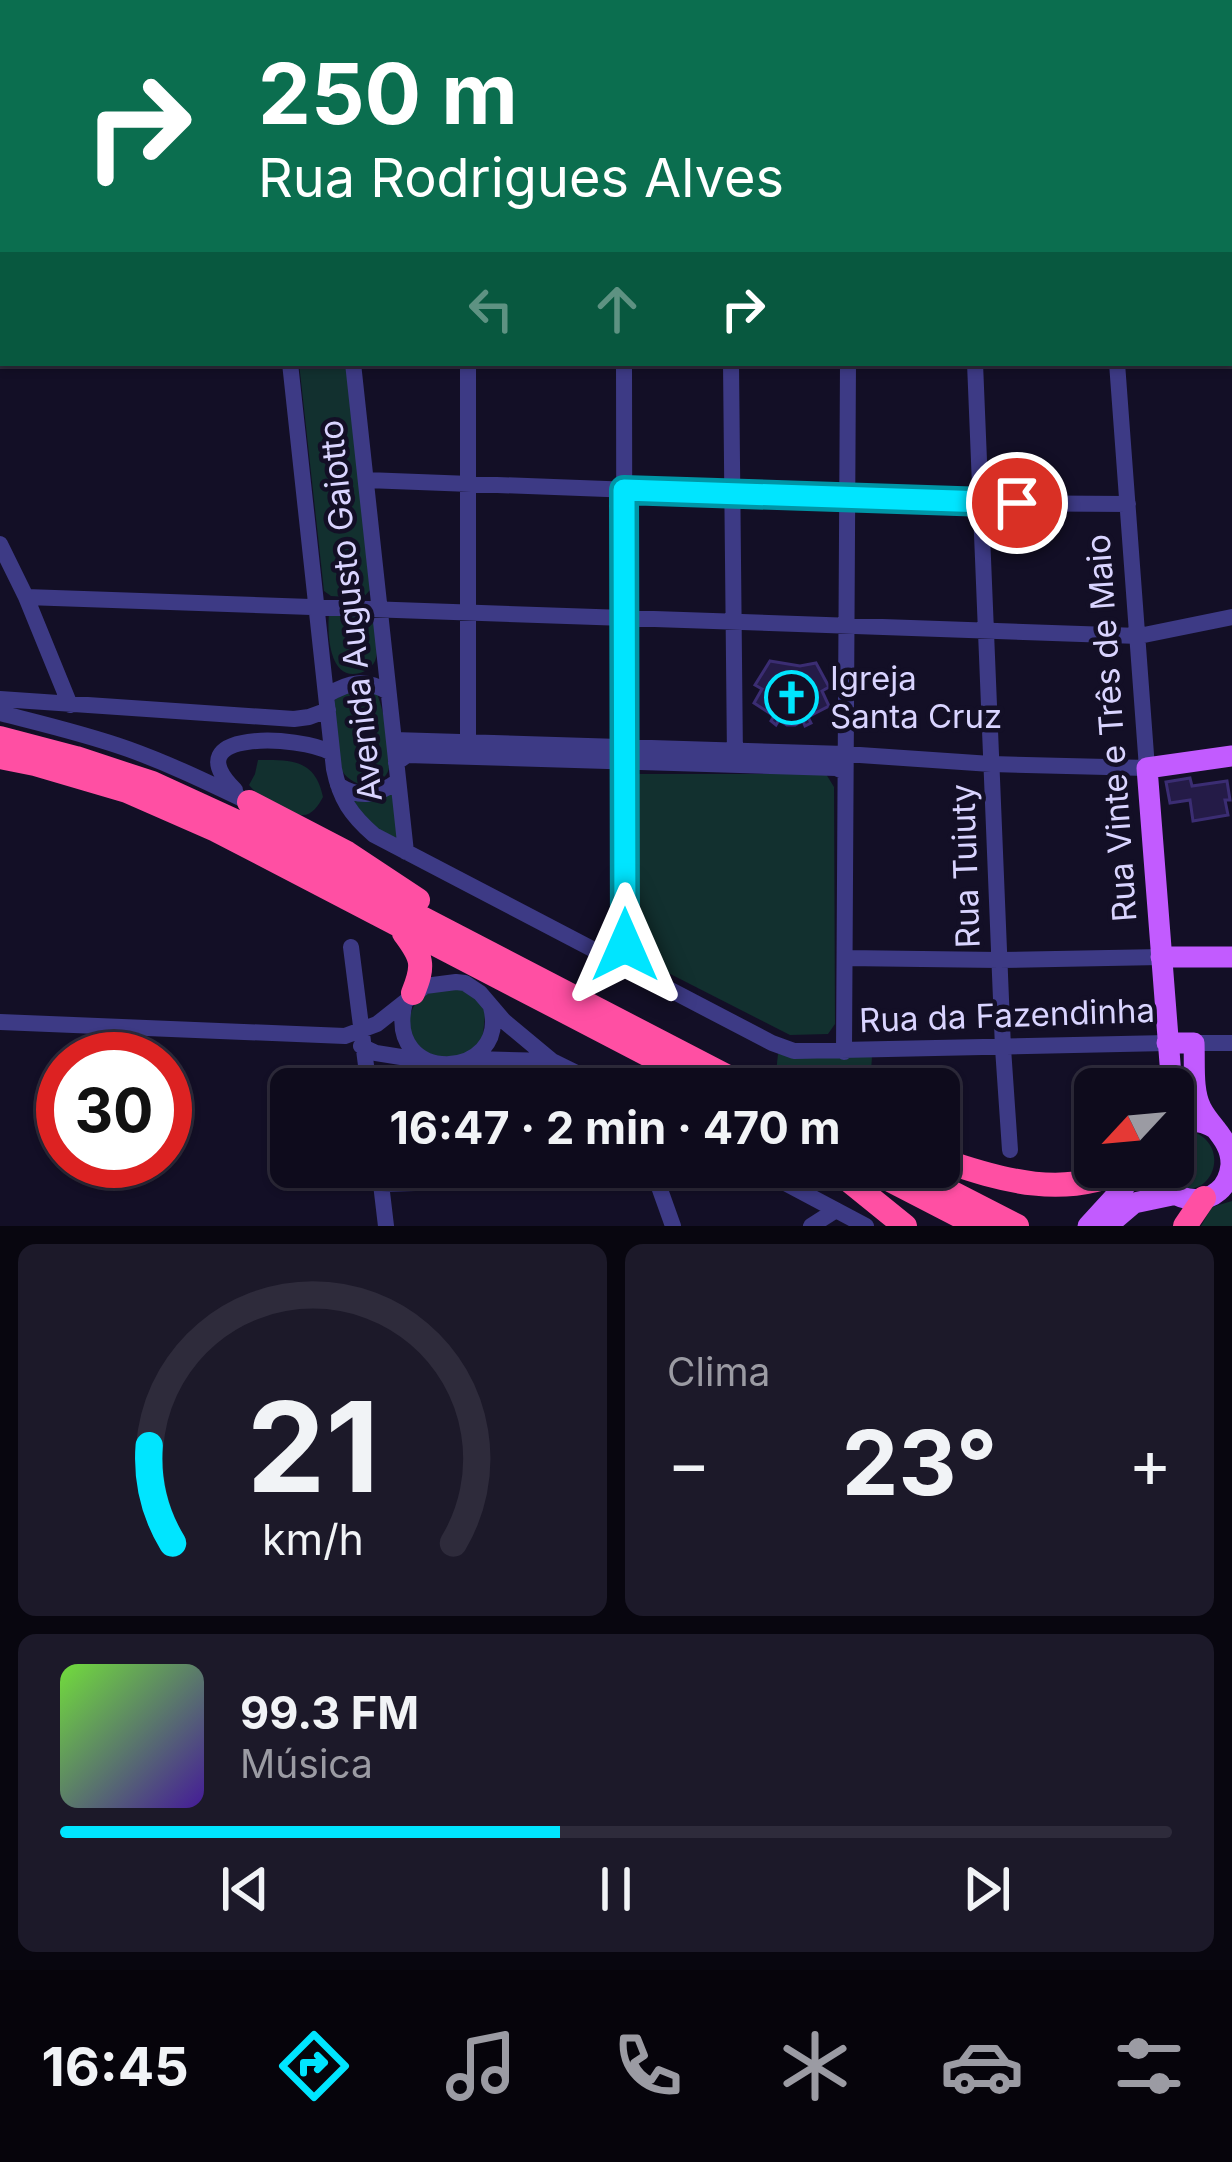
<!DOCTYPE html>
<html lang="pt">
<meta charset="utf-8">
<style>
body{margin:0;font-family:Inter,sans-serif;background:#1c1929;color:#f1f3f6;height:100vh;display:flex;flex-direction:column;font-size:45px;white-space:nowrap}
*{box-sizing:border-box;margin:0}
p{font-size:39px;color:#9b9ba3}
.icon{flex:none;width:66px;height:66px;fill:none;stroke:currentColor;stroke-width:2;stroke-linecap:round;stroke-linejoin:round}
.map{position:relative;height:1226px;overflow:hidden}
.panel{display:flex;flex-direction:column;gap:18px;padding:18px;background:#08060f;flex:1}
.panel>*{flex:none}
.guide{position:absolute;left:0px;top:0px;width:1233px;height:366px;box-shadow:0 3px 9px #0004,0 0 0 3px #2e2b3b;background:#0b6e4f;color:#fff;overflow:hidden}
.needle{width:78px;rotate:244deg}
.tools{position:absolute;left:1074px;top:1068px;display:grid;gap:24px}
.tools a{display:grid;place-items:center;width:120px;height:120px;border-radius:18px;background:#0e0b1c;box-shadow:0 3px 9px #0004,0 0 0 3px #2e2b3b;font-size:60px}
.speed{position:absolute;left:36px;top:1032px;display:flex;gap:24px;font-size:60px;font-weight:700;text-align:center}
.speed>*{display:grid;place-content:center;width:156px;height:156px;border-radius:50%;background:#0e0b1c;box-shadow:0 3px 9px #0004,0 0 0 3px #2e2b3b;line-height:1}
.speed .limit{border:18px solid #d22;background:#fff;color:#111}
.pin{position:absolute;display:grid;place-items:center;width:102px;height:102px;color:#fff;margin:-51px;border:6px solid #fff;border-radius:50%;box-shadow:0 3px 12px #0007}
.me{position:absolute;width:132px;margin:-66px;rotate:0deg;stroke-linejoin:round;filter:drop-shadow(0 0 9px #0008)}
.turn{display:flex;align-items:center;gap:42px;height:252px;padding:0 60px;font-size:54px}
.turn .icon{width:156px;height:156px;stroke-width:2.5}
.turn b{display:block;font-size:84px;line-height:102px}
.lanes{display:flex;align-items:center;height:114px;padding:0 60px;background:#0003;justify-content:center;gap:60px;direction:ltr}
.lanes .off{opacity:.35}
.big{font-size:90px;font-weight:700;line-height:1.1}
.panel .widget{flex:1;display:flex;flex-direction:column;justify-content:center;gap:18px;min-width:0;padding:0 42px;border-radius:18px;background:#1c1929}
.panel .dial{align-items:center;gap:0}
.dial svg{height:312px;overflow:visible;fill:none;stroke:#2e2b3b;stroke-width:7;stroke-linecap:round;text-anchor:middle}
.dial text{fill:#f1f3f6;stroke:none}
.song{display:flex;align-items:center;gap:36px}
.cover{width:144px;height:144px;border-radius:18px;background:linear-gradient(135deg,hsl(100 70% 55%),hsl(260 70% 35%))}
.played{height:12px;border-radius:6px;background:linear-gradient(90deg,#00e5ff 45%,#2e2b3b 45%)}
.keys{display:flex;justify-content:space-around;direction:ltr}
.heat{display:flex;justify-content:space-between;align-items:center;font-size:66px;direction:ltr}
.panel .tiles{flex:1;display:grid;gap:18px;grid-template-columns:1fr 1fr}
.widget:last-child{grid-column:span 2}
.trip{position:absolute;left:270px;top:1068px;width:690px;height:120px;border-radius:18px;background:#0e0b1c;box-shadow:0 3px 9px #0004,0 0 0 3px #2e2b3b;font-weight:700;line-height:120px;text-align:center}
.tab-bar{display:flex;height:192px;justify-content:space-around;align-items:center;background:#06040b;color:#9b9ba3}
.tab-bar .icon{width:84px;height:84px}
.tab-bar .selected{color:#00e5ff}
.tab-bar b{font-size:54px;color:#f1f3f6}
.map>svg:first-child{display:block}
.green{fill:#12302f}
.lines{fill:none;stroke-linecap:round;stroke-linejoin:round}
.stream{stroke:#0c2248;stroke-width:3}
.building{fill:#241b47;stroke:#3b2d73;stroke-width:3}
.minor{stroke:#3d3a85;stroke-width:16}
.major{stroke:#c25bff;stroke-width:21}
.highway{stroke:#ff4fa3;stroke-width:24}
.route-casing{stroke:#0095a6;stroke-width:30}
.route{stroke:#00e5ff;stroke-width:21}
.labels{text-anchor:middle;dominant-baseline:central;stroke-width:9;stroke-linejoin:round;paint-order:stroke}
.street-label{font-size:33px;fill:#d9d4ff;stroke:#130f26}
.poi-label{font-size:33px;fill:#d9d4ff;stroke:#130f26;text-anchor:start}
</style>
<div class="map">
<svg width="1232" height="1226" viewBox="0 0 1232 1226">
<rect width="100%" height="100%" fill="#130f26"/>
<path class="green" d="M43 0H223L224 3H42Z
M299 363H347L370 590 363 598 331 596 324 591Z
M372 613C374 626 380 649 375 661 372 667 366 671 360 673 329 682 327 633 329 614Z
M350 687 377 693C383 710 397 761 386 775 380 782 376 783 368 786 357 784 349 781 342 771 336 760 328 712 335 700 336 698 348 689 350 687Z
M258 760C292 760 315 759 323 797 318 806 312 816 301 815 289 815 256 795 249 785L255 774Z
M636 774H826L834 787 835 1024 828 1034 790 1035 635 956Z
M392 790 399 840 371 826 350 796Z
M466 990 486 1007 482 1043 457 1059 423 1054 407 1031C413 990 428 990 466 990Z
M778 1054 872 1056 870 1089H820L776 1073Z
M1188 1130C1232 1141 1215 1199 1179 1187 1170 1184 1165 1174 1159 1167H1173V1134Z
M1232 1201V1226H1201L1212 1207Z"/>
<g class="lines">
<path class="stream" d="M1230 0 1231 12"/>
</g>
<path class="building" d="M770 661 800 666 816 663 829 687 822 691 829 706 808 717 811 723 805 726 803 721 795 725H787L779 720 776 725 771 721 774 716 754 703 762 689 755 685Z
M1190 778 1192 786 1227 781 1230 800H1225L1228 815 1193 821 1190 800 1170 803 1166 782Z"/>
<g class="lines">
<path class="minor" d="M250 0V3
M316 0V3
M623 0V3
M727 0V3
M847 0V3
M960 0V3
M1088 0V3
M469 3V0
M1230 104 1232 97
M1230 151 1232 176
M1230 288H1232
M290 363 334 769C340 799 351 815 374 835L772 1043 794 1051 1167 1043
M353 363 406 852
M468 363V750
M624 363 625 964
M731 363 735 758
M975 363 1003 1048 1010 1150
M366 480 980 503 1128 504
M0 544 26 597 70 705
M26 597 1139 636 1232 617
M327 695C349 682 365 678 388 692
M0 699 294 719 309 717 328 710
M0 713C43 724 86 734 128 749 170 764 209 783 249 802
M394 740 845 754 991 764 1147 768 1117 363
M396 763 407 755 836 768 845 772
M338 785C360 799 377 796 398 781
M235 790C173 729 300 735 332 753
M351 947 369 1089
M845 958 999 960 1161 957
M405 1002C383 1087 510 1081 491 1007
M0 1022 345 1036 377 1024 425 986 456 982 465 983 480 993 504 1021 552 1061 609 1089
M1194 1043H1232
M361 1046 376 1053 426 1061
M844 1052 848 363
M474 1059 551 1061
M379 1167 386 1226
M755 1167 866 1226
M653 1170 673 1226
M381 1184 655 1176
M811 1226 836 1210"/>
<path class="major" d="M1161 957H1232
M1172 1089 1147 768 1232 756
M1173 1125C1188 1118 1202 1120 1216 1129
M1153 1167C1166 1209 1226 1212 1231 1165 1232 1140 1211 1128 1201 1108 1192 1090 1195 1064 1194 1043H1167
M1088 1226 1142 1167
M1107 1226 1134 1203 1172 1195"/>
<path class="highway" d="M0 738 76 758 152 783 237 822 751 1089
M0 757 35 764 127 791 216 830 714 1089
M249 802 347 853 418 900
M404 933C422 957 425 964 413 993
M939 1159C1002 1181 1067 1200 1130 1167
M832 1167 905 1226
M865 1167 979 1226
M902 1167 1017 1226
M1185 1226 1204 1198"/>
</g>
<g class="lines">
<defs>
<path id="route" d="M625 945 624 490 1017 503"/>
</defs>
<use href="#route" class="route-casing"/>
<use href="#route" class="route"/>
</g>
<defs>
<symbol id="church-ring" viewBox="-11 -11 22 22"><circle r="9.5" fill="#130f26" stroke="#00e5ff" stroke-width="1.5"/><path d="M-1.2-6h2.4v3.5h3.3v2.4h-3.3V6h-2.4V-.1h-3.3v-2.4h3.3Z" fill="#00e5ff"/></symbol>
</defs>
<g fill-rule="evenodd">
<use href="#church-ring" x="762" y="668" width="59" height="59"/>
</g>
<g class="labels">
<g class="street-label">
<text transform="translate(350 611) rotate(-96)">Avenida Augusto Gaiotto</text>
<text transform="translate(1111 728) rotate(-94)">Rua Vinte e Três de Maio</text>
<text transform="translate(965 866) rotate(-92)">Rua Tuiuty</text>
<text transform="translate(1007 1015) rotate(-2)">Rua da Fazendinha</text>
</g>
<g class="poi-label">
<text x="830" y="678">Igreja<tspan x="830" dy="38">Santa Cruz</tspan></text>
</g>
</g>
</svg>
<div class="tools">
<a><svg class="needle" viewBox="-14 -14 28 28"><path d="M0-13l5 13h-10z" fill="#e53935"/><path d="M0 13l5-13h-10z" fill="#9b9ba3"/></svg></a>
</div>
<div class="speed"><div class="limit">30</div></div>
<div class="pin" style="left:1017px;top:503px;background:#d93025"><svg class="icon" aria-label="arrive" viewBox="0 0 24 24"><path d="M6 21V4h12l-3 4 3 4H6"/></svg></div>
<svg class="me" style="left:625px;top:945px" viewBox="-20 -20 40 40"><path d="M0-17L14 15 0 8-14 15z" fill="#00e5ff" stroke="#fff" stroke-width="4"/></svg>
<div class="trip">16:47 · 2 min · 470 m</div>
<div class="guide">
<div class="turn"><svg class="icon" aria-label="right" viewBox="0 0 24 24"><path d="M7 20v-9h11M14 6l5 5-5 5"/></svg><div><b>250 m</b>Rua Rodrigues Alves</div></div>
<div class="lanes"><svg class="icon off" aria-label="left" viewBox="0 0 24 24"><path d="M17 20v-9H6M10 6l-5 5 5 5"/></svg><svg class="icon off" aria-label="ahead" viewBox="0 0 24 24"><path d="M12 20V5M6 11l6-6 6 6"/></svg><svg class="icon" aria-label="right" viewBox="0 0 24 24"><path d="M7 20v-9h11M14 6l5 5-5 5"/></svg></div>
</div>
</div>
<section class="panel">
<div class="tiles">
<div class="widget dial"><svg viewBox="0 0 100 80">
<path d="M14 69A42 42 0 1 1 86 69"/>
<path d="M14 69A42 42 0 0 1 8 44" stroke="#00e5ff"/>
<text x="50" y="56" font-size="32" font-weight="700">21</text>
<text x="50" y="72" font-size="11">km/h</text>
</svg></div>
<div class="widget"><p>Clima</p>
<div class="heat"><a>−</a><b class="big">23°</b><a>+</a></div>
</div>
<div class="widget">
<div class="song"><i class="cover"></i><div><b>99.3 FM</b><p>Música</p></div></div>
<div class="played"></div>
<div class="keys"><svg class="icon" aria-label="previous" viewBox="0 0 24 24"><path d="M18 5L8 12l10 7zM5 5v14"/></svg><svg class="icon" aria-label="pause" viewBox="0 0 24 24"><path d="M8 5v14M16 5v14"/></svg><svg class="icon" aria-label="next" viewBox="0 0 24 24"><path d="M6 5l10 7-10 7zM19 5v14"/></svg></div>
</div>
</div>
</section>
<nav class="tab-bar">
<b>16:45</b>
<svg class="icon selected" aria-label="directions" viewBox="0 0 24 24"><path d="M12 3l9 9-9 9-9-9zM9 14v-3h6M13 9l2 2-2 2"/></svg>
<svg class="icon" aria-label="music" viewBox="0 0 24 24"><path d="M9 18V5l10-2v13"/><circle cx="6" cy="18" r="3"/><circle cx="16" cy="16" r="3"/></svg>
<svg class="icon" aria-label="phone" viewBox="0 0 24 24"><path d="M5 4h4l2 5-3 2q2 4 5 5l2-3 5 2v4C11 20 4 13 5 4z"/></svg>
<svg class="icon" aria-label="climate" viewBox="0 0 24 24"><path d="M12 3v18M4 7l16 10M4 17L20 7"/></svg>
<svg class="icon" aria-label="car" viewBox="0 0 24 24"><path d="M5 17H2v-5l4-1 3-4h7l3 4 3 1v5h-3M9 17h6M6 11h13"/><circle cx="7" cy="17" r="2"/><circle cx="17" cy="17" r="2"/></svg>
<svg class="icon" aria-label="filters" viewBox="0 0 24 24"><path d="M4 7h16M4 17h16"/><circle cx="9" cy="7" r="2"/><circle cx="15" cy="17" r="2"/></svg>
</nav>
